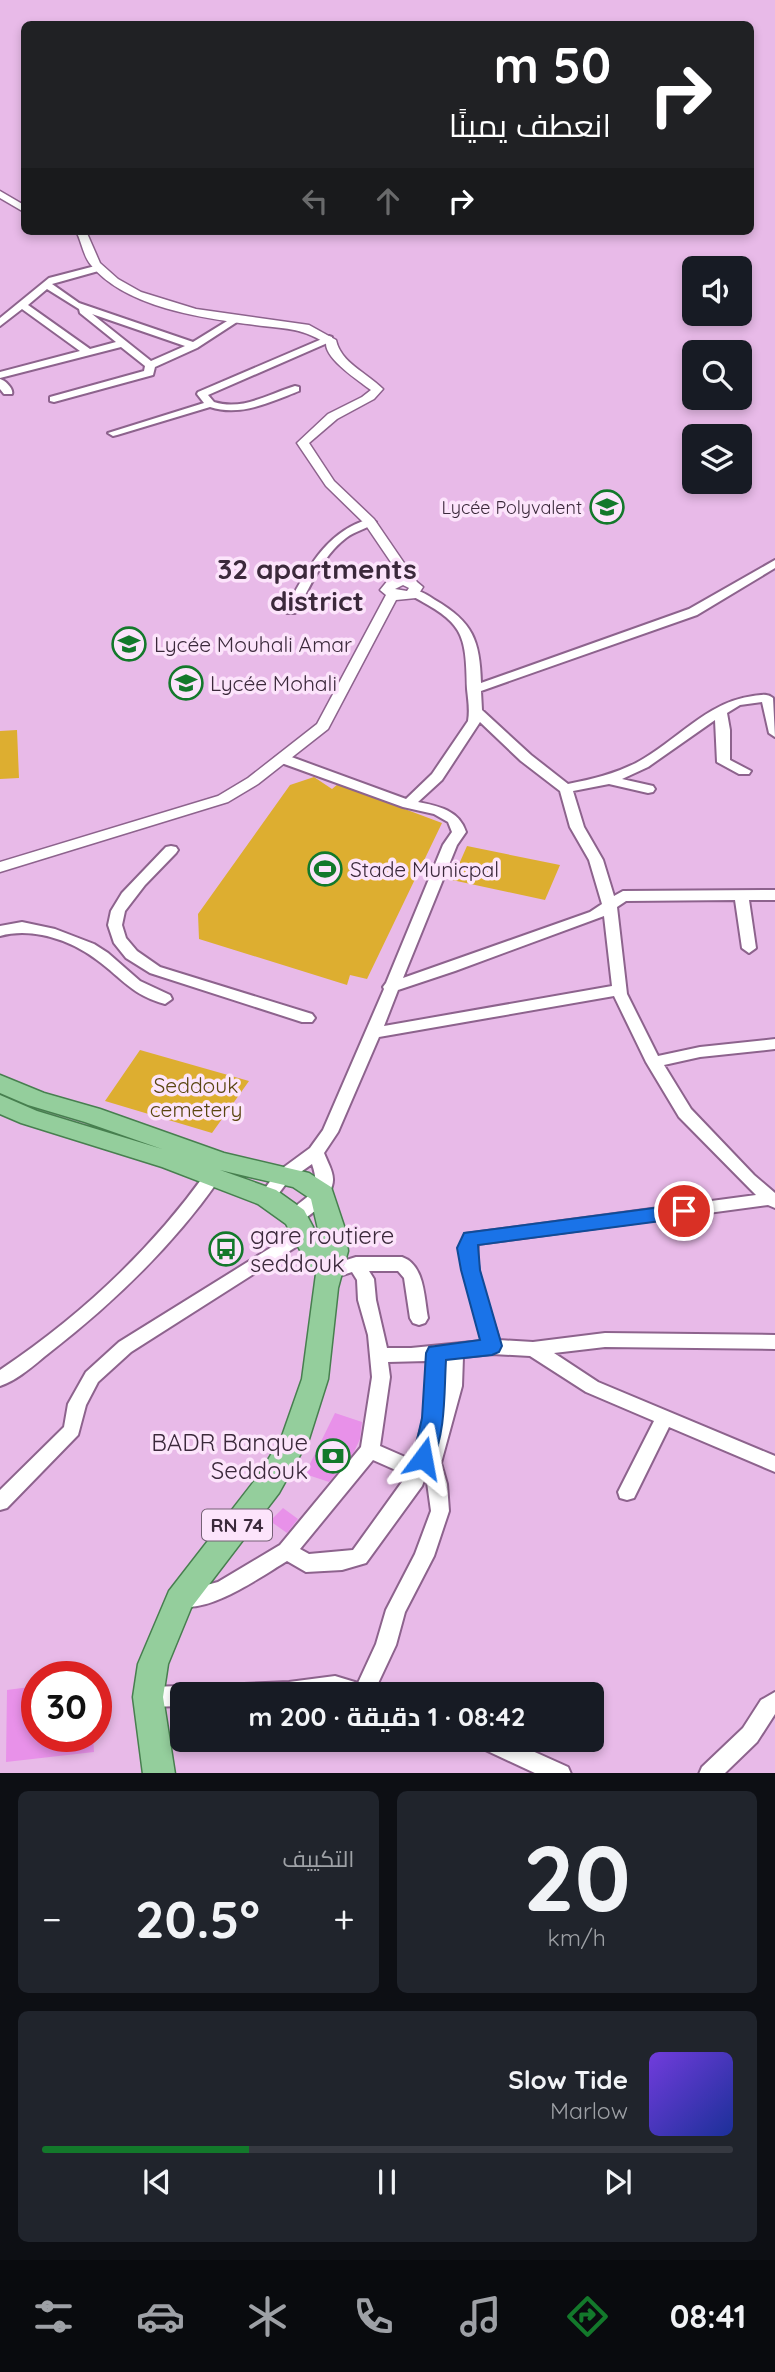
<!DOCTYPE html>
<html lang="ar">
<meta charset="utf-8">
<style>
body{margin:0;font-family:Quicksand,Cairo,sans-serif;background:#20242c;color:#f1f3f6;direction:rtl;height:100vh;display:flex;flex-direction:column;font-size:26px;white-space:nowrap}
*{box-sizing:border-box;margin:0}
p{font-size:23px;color:#9ea1a6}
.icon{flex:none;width:38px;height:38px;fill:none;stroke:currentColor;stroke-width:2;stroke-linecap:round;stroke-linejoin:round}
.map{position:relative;height:1773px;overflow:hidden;direction:ltr}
.details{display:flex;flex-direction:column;gap:18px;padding:18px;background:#0d0f14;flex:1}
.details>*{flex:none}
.banner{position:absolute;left:21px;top:21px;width:733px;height:214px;border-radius:10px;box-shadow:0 4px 10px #0003;direction:rtl;background:#202124;color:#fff;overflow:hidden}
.tools{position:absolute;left:682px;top:256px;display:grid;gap:14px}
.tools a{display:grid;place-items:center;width:70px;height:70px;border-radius:10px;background:#171b24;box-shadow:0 4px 10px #0003;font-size:35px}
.speed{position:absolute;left:21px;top:1661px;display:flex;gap:14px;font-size:35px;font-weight:700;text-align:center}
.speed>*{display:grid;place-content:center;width:91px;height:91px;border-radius:50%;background:#171b24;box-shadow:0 4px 10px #0003;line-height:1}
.speed .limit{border:10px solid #d22;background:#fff;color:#111}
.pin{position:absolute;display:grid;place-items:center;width:60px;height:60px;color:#fff;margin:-30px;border:4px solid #fff;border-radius:50%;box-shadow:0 2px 7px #0007}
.me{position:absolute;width:77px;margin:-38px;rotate:13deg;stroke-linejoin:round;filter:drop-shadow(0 0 5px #0008)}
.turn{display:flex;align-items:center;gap:24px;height:147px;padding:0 28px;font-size:32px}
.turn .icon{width:91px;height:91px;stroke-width:2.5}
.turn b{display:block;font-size:49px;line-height:60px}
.lanes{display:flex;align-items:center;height:66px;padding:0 28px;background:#0003;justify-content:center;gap:35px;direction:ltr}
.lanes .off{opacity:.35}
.big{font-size:52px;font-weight:700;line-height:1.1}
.details .widget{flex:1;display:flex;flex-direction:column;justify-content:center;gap:10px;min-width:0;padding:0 24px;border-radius:10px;background:#20242c}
.details .dial{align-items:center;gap:0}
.dial b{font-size:91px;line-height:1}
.song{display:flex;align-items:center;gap:21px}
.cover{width:84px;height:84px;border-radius:10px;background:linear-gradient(135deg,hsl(260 70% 55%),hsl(230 70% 35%))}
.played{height:7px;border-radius:4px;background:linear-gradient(90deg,#13792b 30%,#363941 30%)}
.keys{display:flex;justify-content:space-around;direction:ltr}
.heat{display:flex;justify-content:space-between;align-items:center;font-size:38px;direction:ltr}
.details .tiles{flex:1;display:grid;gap:18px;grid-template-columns:1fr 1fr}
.widget:last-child{grid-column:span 2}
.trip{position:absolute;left:170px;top:1682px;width:434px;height:70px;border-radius:10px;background:#171b24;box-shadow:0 4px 10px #0003;font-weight:700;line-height:70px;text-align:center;direction:rtl}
.tabs{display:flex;height:112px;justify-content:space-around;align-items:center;background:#090b0e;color:#9ea1a6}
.tabs .icon{width:49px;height:49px}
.tabs .on{color:#13792b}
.tabs b{font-size:32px;color:#f1f3f6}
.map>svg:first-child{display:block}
.green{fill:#ddae30}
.building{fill:#e891e9}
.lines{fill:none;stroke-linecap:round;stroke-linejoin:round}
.minor-casing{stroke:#8d638d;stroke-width:4}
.tertiary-casing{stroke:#8d638d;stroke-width:3}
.primary-casing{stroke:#477f4f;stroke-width:3}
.minor{fill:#fff;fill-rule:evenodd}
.tertiary{fill:#fff;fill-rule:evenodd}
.primary{fill:#94ce9c;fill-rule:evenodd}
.route{fill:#1a73e8;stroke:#114b97;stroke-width:2}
.labels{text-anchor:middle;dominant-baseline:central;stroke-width:7;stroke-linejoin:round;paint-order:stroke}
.far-poi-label{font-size:18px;fill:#3b293b;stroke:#fce4fb;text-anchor:end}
.shield{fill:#fce4fb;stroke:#756175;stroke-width:2}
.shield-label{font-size:19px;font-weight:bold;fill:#3b293b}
.poi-label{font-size:21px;fill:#3b293b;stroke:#fce4fb;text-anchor:start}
.park-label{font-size:21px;fill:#5a4510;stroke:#fce4fb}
.near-poi-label{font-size:24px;fill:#3b293b;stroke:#fce4fb;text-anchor:start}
.district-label{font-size:28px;font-weight:bold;fill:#3b293b;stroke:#fce4fb}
</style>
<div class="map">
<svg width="775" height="1774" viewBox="0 0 775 1774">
<rect width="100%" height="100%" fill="#e8bae8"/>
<path class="green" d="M17 730 19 778 0 779V731Z
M314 777 332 789 338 784 442 823 367 979 350 975 347 985 199 939 198 914 290 785Z
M467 846 560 865 545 900 452 880Z
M140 1050 147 1052 249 1081 212 1133 105 1101Z"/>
<path class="building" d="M335 1413 362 1422 360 1439 354 1452 329 1482 305 1474Z
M283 1508 298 1519 287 1533 270 1521Z
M37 1686V1736H93L94 1752 6 1762 7 1690Z"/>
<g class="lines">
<defs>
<path id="minor" d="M99 265 104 268 102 270 52 284 79 303 193 342 232 318 240 320 197 348 155 367 153 375 54 402 50 401V397L144 371 145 366 121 347 0 378V372L80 351 22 309 0 326V318L49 278ZM47 289 79 309 80 313 116 342 90 349 28 305ZM92 314 185 346 151 361Z
M329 336 332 337V341L208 395 214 402C243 411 268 394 295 386L299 387V391C270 402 241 417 210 407L117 435 113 436 108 433 204 403 197 394 198 392Z
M0 379C5 380 14 389 12 394H4L0 389Z
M370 519 376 522C367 529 355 531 346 538 321 557 311 587 295 613H287L285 610C306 572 325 531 370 519Z
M775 560V568L697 615 481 691 482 710 531 755 568 784C593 779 614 774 636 763 676 742 706 702 753 696 761 695 767 693 773 698L775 737 769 733 762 702 740 705 727 713 730 730V760L751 771 749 774H739L717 762 715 720 648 767 622 779 653 786 655 789 653 792 648 793 609 784 573 791 584 827 603 860 614 896 623 891 775 890V900H749L756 948 749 953 742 948 735 900 626 901 617 907 627 994 658 1056 700 1047 775 1039V1049L700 1057 664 1065 691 1109 754 1175 775 1193V1208L768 1205 478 1244C474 1276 491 1310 499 1340L533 1342 605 1333 775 1335V1349L605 1347 554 1353 598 1382 775 1456V1472L669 1427 634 1498 627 1500 620 1498 618 1492 654 1421 586 1392 530 1356 492 1354 463 1357 462 1386 441 1463 447 1484 449 1511 434 1556 405 1612 396 1645 373 1694H234L237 1687 244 1684 289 1682 335 1676 358 1683 376 1644 386 1610 415 1554 431 1511 426 1475 422 1486 366 1563 342 1570 306 1572 287 1561C262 1576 206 1616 177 1605L174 1599 177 1593 218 1582 280 1545 361 1447 372 1377 368 1335 358 1300 357 1280 352 1272 330 1279 324 1277 321 1272 324 1267 356 1257H402C425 1265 424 1298 428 1318L425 1323 419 1325 413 1323 410 1318 404 1278 398 1271H369L374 1279 376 1300 387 1348H411L482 1341 461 1262V1249L465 1234 756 1195 679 1117 646 1062 614 996 379 1037 338 1132 324 1153C327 1161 333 1171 333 1179 334 1196 305 1227 289 1221L287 1217C302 1193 324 1200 312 1164L288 1181 273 1201 267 1203 261 1201 259 1197 276 1173 310 1148 323 1130 384 989 383 987 386 983 443 845 452 832 448 822 434 814 403 807 276 761 275 758 281 754 286 755 406 799 432 774 468 721C470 710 468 699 467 689 466 631 463 623 410 595V591C419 589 427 595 435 600 473 622 480 641 481 683L689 609ZM480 722 521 761 560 791 570 827 589 860 602 904 590 912 403 978 457 845 466 832C459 810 438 806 418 802L442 780ZM604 916 612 986 384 1026 398 990 455 971ZM427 1361 424 1418 412 1460 380 1446 390 1377 388 1362ZM373 1460 407 1475 353 1550 309 1554 300 1549Z
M171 846 176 847 178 850 176 853 145 885 125 911 122 925 126 938 137 951 160 967 312 1014 315 1018 312 1022H302L150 973 126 958 114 943 108 925 111 911 122 893 166 847Z
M22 922 55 929 94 944 108 953 140 981 170 995 172 999 165 1004C132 995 123 979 97 960 71 940 32 927 0 936V926Z
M212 1171 218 1173 220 1177 218 1181C171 1248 113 1303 49 1353 34 1365 18 1380 0 1386V1370C79 1317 151 1250 206 1173Z
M304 1227 310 1228 312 1233 310 1238 131 1352 98 1382 86 1405 78 1435 7 1508 0 1510V1490L64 1427 68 1404 86 1372 119 1342Z
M182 1686 189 1689 191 1694H182V1706L148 1707 141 1704 138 1697 141 1690 148 1687Z
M775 1692V1714L757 1742 724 1774H699L702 1767 743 1728 761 1700Z
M476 1740H508L568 1767 571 1774H537L479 1747Z"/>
<path id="tertiary" d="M0 191 24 205V212L0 198Z
M76 231H86L100 263 118 279 141 292 196 309 309 325 336 340C341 363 366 372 383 389L374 399 337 419 309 443 334 481 374 519 417 582 423 587 416 598 396 600 328 729 258 784 228 802 0 872V862L218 796 248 778 317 724 386 595 380 590 389 579 401 577 365 524 326 486 297 443 328 414 362 397 371 390C359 381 325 359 326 343 299 327 285 329 255 325 203 318 126 308 91 265 83 256 82 242 76 231ZM403 585 409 588 407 591 395 589Z"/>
<path id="primary" d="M0 1075 44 1093 100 1109 224 1153 309 1173 331 1187 345 1229 348 1251 338 1288 328 1379 309 1439 279 1493 191 1608 168 1664 163 1697 175 1774H143L133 1697 138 1664 169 1591 259 1475 282 1436 302 1379 316 1274 308 1265 286 1224 258 1204 162 1167 21 1123 0 1114V1095L37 1111 162 1149 85 1122 28 1105 0 1093ZM220 1170 293 1187 311 1199 321 1242 304 1210 276 1190Z"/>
</defs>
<use href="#minor" class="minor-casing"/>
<use href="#tertiary" class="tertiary-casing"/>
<use href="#primary" class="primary-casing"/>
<use href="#minor" class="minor"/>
<use href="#tertiary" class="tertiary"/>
<use href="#primary" class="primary"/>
</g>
<path class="route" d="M684 1204 691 1206 694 1211 691 1216 684 1218 478 1245 480 1270 502 1346 499 1352 492 1355 446 1360C444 1394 446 1433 431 1464L423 1467 416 1464 413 1458 422 1418 426 1353 429 1347 480 1340 461 1270 457 1248 464 1233Z"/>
<defs>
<symbol id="school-ring" viewBox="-11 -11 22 22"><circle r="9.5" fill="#fce4fb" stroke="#13792b" stroke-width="1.5"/><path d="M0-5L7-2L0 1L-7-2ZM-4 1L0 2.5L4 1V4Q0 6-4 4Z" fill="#13792b"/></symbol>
<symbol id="stadium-ring" viewBox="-11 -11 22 22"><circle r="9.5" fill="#fce4fb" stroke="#13792b" stroke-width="1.5"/><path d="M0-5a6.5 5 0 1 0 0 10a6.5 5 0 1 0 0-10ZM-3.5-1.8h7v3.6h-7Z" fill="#13792b"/></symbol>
<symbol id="bus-ring" viewBox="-11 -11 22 22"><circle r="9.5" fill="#fce4fb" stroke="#13792b" stroke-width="1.5"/><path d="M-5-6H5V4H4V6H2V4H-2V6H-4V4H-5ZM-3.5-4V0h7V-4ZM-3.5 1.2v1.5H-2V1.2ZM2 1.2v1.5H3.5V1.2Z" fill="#13792b"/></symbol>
<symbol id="bank-ring" viewBox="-11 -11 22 22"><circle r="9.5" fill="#fce4fb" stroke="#13792b" stroke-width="1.5"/><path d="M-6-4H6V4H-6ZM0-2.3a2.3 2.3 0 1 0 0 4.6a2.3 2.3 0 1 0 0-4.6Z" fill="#13792b"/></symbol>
</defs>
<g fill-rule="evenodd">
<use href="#school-ring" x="588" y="488" width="38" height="38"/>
<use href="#school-ring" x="110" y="625" width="38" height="38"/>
<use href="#school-ring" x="167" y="664" width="38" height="38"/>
<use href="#stadium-ring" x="306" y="850" width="38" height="38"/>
<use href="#bus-ring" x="207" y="1230" width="38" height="38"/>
<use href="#bank-ring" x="314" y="1437" width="38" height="38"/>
</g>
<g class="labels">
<g class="far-poi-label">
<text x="582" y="507">Lycée Polyvalent</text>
</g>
<rect class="shield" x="202" y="1509.5" width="70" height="31" rx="5"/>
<g class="shield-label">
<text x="237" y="1525">RN 74</text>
</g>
<g class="poi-label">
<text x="154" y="644">Lycée Mouhali Amar</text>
<text x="210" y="683">Lycée Mohali</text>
<text x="350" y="869">Stade Municpal</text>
</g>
<g class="park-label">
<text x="196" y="1085">Seddouk<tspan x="196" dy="24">cemetery</tspan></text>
</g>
<g class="near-poi-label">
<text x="250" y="1235">gare routiere<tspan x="250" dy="28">seddouk</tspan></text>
<text x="308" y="1442" text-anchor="end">BADR Banque<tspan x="308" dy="28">Seddouk</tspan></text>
</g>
<g class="district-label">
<text x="317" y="568">32 apartments<tspan x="317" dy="32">district</tspan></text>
</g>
</g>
</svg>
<div class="tools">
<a><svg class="icon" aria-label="sound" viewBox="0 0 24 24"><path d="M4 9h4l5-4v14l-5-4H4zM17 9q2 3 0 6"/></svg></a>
<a><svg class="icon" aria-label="search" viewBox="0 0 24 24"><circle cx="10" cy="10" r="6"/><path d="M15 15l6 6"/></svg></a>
<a><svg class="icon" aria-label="layers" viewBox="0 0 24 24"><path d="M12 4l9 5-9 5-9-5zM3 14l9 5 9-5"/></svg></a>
</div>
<div class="speed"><div class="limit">30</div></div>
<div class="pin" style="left:684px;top:1211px;background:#d93025"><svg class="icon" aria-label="arrive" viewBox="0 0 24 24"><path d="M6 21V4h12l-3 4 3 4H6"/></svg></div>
<svg class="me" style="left:423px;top:1458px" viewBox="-20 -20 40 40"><path d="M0-17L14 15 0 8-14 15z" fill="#1a73e8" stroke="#fff" stroke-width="4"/></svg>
<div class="trip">08:42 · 1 دقيقة · 200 m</div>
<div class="banner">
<div class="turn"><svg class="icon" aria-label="right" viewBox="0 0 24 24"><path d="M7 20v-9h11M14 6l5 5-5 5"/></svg><div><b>50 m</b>انعطف يمينًا</div></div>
<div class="lanes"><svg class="icon off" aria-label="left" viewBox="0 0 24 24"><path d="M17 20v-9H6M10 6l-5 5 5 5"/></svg><svg class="icon off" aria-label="ahead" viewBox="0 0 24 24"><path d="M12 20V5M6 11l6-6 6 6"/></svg><svg class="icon" aria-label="right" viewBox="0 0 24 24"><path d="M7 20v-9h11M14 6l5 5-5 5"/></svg></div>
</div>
</div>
<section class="details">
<div class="tiles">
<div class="widget dial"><b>20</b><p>km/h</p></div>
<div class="widget"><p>التكييف</p>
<div class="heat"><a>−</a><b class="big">20.5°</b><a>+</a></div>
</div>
<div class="widget">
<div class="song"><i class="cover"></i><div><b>Slow Tide</b><p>Marlow</p></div></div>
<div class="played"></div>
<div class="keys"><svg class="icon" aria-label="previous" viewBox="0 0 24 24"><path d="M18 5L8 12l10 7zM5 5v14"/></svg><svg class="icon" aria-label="pause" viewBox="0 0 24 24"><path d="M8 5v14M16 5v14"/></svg><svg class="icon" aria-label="next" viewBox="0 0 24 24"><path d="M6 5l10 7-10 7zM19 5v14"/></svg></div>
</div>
</div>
</section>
<nav class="tabs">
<b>08:41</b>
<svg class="icon on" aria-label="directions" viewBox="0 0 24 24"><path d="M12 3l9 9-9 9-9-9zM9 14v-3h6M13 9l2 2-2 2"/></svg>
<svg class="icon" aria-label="music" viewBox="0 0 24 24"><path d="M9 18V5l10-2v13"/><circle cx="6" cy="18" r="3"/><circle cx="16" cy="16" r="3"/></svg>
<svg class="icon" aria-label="phone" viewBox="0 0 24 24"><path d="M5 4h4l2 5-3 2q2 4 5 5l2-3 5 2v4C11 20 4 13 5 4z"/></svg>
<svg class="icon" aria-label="climate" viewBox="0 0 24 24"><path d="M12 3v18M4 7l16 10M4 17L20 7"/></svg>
<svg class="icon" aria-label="car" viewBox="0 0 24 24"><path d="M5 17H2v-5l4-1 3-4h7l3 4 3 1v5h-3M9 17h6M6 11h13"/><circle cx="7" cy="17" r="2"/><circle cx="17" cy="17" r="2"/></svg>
<svg class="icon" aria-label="filters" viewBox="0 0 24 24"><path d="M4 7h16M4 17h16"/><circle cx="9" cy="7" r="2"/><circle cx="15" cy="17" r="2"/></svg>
</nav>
